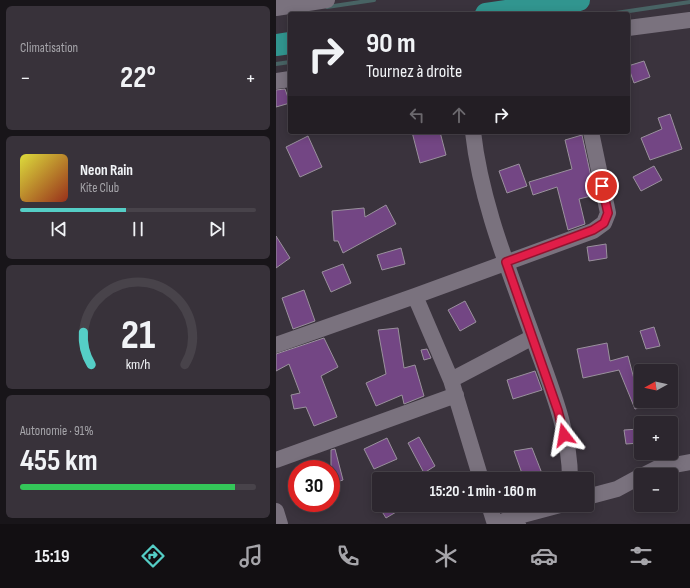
<!DOCTYPE html>
<html lang="fr">
<meta charset="utf-8">
<style>
body{margin:0;font-family:"Sofia Sans Condensed",sans-serif;background:#38323a;color:#f1f3f6;height:100vh;display:flex;flex-direction:column;font-size:15px;white-space:nowrap}
*{box-sizing:border-box;margin:0}
p{font-size:13px;color:#a6a5aa}
.icon{flex:none;width:22px;height:22px;fill:none;stroke:currentColor;stroke-width:2;stroke-linecap:round;stroke-linejoin:round}
.map{position:relative;flex:1;overflow:hidden}
.details{display:flex;flex-direction:column;gap:6px;padding:6px;background:#181519;width:276px}
.details>*{flex:none}
.hud{position:absolute;left:12px;top:12px;width:342px;height:122px;border-radius:4px;box-shadow:0 2px 10px #0003,0 0 0 1px #48434a;background:#2c262e;color:#f1f3f6;overflow:hidden}
.needle{width:26px;rotate:262deg}
.buttons{position:absolute;left:358px;top:364px;display:grid;gap:8px}
.buttons a{display:grid;place-items:center;width:44px;height:44px;border-radius:4px;background:#2c262e;box-shadow:0 2px 10px #0003,0 0 0 1px #48434a;font-size:20px}
.speed{position:absolute;left:12px;top:460px;display:flex;gap:8px;font-size:20px;font-weight:700;text-align:center}
.speed>*{display:grid;place-content:center;width:52px;height:52px;border-radius:50%;background:#2c262e;box-shadow:0 2px 10px #0003,0 0 0 1px #48434a;line-height:1}
.speed .limit{border:6px solid #d22;background:#fff;color:#111}
.pin{position:absolute;display:grid;place-items:center;width:34px;height:34px;color:#fff;margin:-17px;border:2px solid #fff;border-radius:50%;box-shadow:0 1px 4px #0007}
.me{position:absolute;width:44px;margin:-22px;rotate:346deg;stroke-linejoin:round;filter:drop-shadow(0 0 3px #0008)}
.turn{display:flex;align-items:center;gap:14px;height:84px;padding:0 12px;font-size:18px}
.turn .icon{width:52px;height:52px;stroke-width:2.5}
.turn b{display:block;font-size:28px;line-height:34px}
.lanes{display:flex;align-items:center;height:38px;padding:0 12px;background:#0003;justify-content:center;gap:20px;direction:ltr}
.lanes .off{opacity:.35}
.big{font-size:30px;font-weight:700;line-height:1.1}
.details .card{flex:1;display:flex;flex-direction:column;justify-content:center;gap:6px;min-width:0;padding:0 14px;border-radius:6px;background:#38323a}
.details .dial{align-items:center;gap:0}
.dial svg{height:104px;overflow:visible;fill:none;stroke:#48434a;stroke-width:7;stroke-linecap:round;text-anchor:middle}
.dial text{fill:#f1f3f6;stroke:none}
.song{display:flex;align-items:center;gap:12px}
.cover{width:48px;height:48px;border-radius:6px;background:linear-gradient(135deg,hsl(60 70% 55%),hsl(10 70% 35%))}
.played{height:4px;border-radius:2px;background:linear-gradient(90deg,#55cec6 45%,#48434a 45%)}
.keys{display:flex;justify-content:space-around;direction:ltr}
.heat{display:flex;justify-content:space-between;align-items:center;font-size:22px;direction:ltr}
.charge{height:6px;border-radius:3px;background:linear-gradient(90deg,#34c759 91%,#48434a 0)}
.trip{position:absolute;left:96px;top:472px;width:222px;height:40px;border-radius:4px;background:#2c262e;box-shadow:0 2px 10px #0003,0 0 0 1px #48434a;font-weight:700;line-height:40px;text-align:center}
.tabs{display:flex;height:64px;justify-content:space-around;align-items:center;background:#120f12;color:#a6a5aa}
.tabs .icon{width:28px;height:28px}
.tabs .current{color:#55cec6}
.tabs b{font-size:18px;color:#f1f3f6}
main{display:flex;flex:1;min-height:0}
.map>svg:first-child{display:block}
.lines{fill:none;stroke-linecap:round;stroke-linejoin:round}
.stream{stroke:#486364;stroke-width:4}
.building{fill:#734684;stroke:#9a919d}
.minor{stroke:#7a727e;stroke-width:16}
.highway{stroke:#31958f;stroke-width:22}
.route-casing{stroke:#92132f;stroke-width:10}
.route{stroke:#e11d48;stroke-width:7}
</style>
<main>
<section class="details">
<div class="card"><p>Climatisation</p>
<div class="heat"><a>−</a><b class="big">22°</b><a>+</a></div>
</div>
<div class="card">
<div class="song"><i class="cover"></i><div><b>Neon Rain</b><p>Kite Club</p></div></div>
<div class="played"></div>
<div class="keys"><svg class="icon" aria-label="previous" viewBox="0 0 24 24"><path d="M18 5L8 12l10 7zM5 5v14"/></svg><svg class="icon" aria-label="pause" viewBox="0 0 24 24"><path d="M8 5v14M16 5v14"/></svg><svg class="icon" aria-label="next" viewBox="0 0 24 24"><path d="M6 5l10 7-10 7zM19 5v14"/></svg></div>
</div>
<div class="card dial"><svg viewBox="0 0 100 80">
<path d="M14 69A42 42 0 1 1 86 69"/>
<path d="M14 69A42 42 0 0 1 8 44" stroke="#55cec6"/>
<text x="50" y="56" font-size="32" font-weight="700">21</text>
<text x="50" y="72" font-size="11">km/h</text>
</svg></div>
<div class="card"><p>Autonomie · 91%</p><b class="big">455 km</b><div class="charge"></div></div>
</section>
<div class="map">
<svg width="414" height="524" viewBox="0 0 414 524">
<rect width="100%" height="100%" fill="#3a333d"/>
<g class="lines">
<path class="stream" d="M51 7 98 0
M333 14 414 2
M0 64 14 62"/>
</g>
<path class="building" d="M368 61 374 77 358 83 352 66Z
M9 89 14 103 0 107V90Z
M394 114 406 149 374 160 365 138 386 129 382 118Z
M136 132H164L170 155 144 163Z
M306 135 319 195 303 199 309 224 292 230 281 187 257 195 253 182 296 169 289 140Z
M32 136 46 167 24 177 10 147Z
M243 164 251 186 231 193 223 171Z
M378 166 386 180 365 191 357 177Z
M110 205 120 224 67 253 62 241H58L56 211 88 208 89 217Z
M0 236 14 258 0 268Z
M330 244 331 258 313 261 311 247Z
M125 248 129 264 106 270 101 255Z
M67 264 75 283 55 292 46 272Z
M28 290 39 321 17 329 6 298Z
M189 301 200 322 184 331 172 310Z
M378 327 384 346 370 349 364 331Z
M122 328 128 368 139 365 148 396 128 404 126 395 100 406 90 383 110 374 102 330Z
M48 338 62 367 45 376 61 417 38 426 30 407 18 409 15 395 24 393 13 364 0 371V354Z
M331 343 334 361 352 356 358 379 365 376V402L366 407 359 409 343 370 307 378 301 349Z
M151 349 155 358 148 360 145 350Z
M259 371 266 390 237 399 231 380Z
M363 429 364 443 350 444 348 430Z
M143 437 159 466 148 473 132 443Z
M111 438 121 459 98 469 88 449Z
M256 448 267 476 255 479H248L238 451Z
M59 449 67 480 55 484V450Z
M102 505H132L110 518Z"/>
<g class="lines">
<path class="minor" d="M0 8 51 0
M352 28 414 20
M0 81 14 79
M197 132C205 203 233 270 257 337L175 380 205 479
M139 296 175 380
M257 337C273 383 294 430 294 479
M0 345 139 296 317 231 328 223 332 213 315 132
M0 460 180 395
M368 475 382 468 414 462
M311 497 341 489 365 476
M213 505 219 524
M0 511 4 524
M239 517 284 505
M220 524 239 517 242 524"/>
<path class="highway" d="M210 14 303 0
M0 45 14 43"/>
</g>
<g class="lines">
<defs>
<path id="route" d="M288 435 282 411 230 262 317 230 328 223 332 213 326 186"/>
</defs>
<use href="#route" class="route-casing"/>
<use href="#route" class="route"/>
</g>
</svg>
<div class="buttons">
<a><svg class="needle" viewBox="-14 -14 28 28"><path d="M0-13l5 13h-10z" fill="#e53935"/><path d="M0 13l5-13h-10z" fill="#a6a5aa"/></svg></a>
<a>+</a>
<a>−</a>
</div>
<div class="speed"><div class="limit">30</div></div>
<div class="pin" style="left:326px;top:186px;background:#d93025"><svg class="icon" aria-label="arrive" viewBox="0 0 24 24"><path d="M6 21V4h12l-3 4 3 4H6"/></svg></div>
<svg class="me" style="left:288px;top:435px" viewBox="-20 -20 40 40"><path d="M0-17L14 15 0 8-14 15z" fill="#e11d48" stroke="#fff" stroke-width="4"/></svg>
<div class="trip">15:20 · 1 min · 160 m</div>
<div class="hud">
<div class="turn"><svg class="icon" aria-label="right" viewBox="0 0 24 24"><path d="M7 20v-9h11M14 6l5 5-5 5"/></svg><div><b>90 m</b>Tournez à droite</div></div>
<div class="lanes"><svg class="icon off" aria-label="left" viewBox="0 0 24 24"><path d="M17 20v-9H6M10 6l-5 5 5 5"/></svg><svg class="icon off" aria-label="ahead" viewBox="0 0 24 24"><path d="M12 20V5M6 11l6-6 6 6"/></svg><svg class="icon" aria-label="right" viewBox="0 0 24 24"><path d="M7 20v-9h11M14 6l5 5-5 5"/></svg></div>
</div>
</div>
</main>
<nav class="tabs">
<b>15:19</b>
<svg class="icon current" aria-label="directions" viewBox="0 0 24 24"><path d="M12 3l9 9-9 9-9-9zM9 14v-3h6M13 9l2 2-2 2"/></svg>
<svg class="icon" aria-label="music" viewBox="0 0 24 24"><path d="M9 18V5l10-2v13"/><circle cx="6" cy="18" r="3"/><circle cx="16" cy="16" r="3"/></svg>
<svg class="icon" aria-label="phone" viewBox="0 0 24 24"><path d="M5 4h4l2 5-3 2q2 4 5 5l2-3 5 2v4C11 20 4 13 5 4z"/></svg>
<svg class="icon" aria-label="climate" viewBox="0 0 24 24"><path d="M12 3v18M4 7l16 10M4 17L20 7"/></svg>
<svg class="icon" aria-label="car" viewBox="0 0 24 24"><path d="M5 17H2v-5l4-1 3-4h7l3 4 3 1v5h-3M9 17h6M6 11h13"/><circle cx="7" cy="17" r="2"/><circle cx="17" cy="17" r="2"/></svg>
<svg class="icon" aria-label="filters" viewBox="0 0 24 24"><path d="M4 7h16M4 17h16"/><circle cx="9" cy="7" r="2"/><circle cx="15" cy="17" r="2"/></svg>
</nav>
